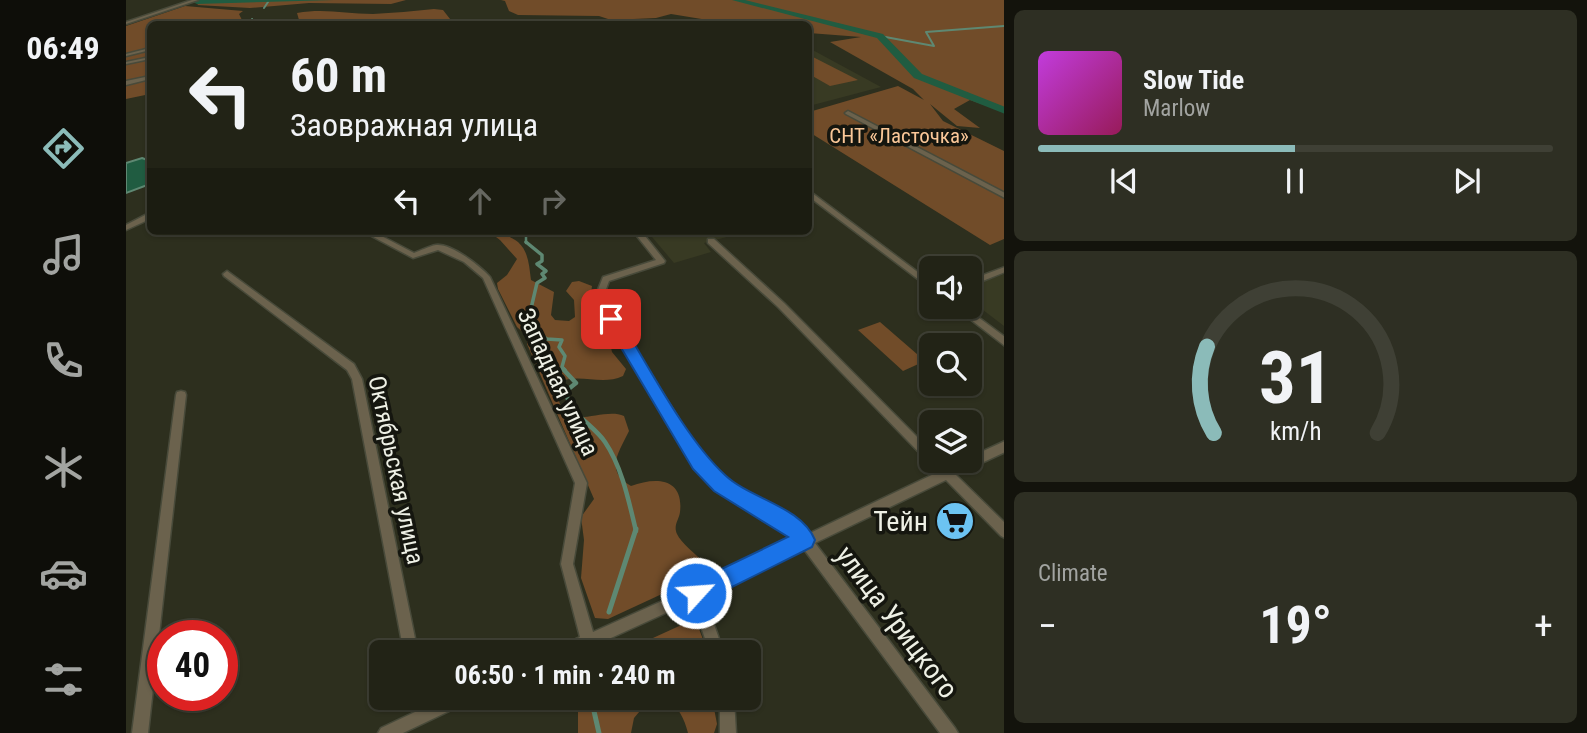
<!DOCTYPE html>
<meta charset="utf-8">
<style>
body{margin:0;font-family:"Roboto Condensed",sans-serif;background:#2e2f23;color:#f1f3f6;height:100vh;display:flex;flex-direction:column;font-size:26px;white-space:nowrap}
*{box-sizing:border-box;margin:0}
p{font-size:23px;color:#a2a4a1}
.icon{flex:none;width:38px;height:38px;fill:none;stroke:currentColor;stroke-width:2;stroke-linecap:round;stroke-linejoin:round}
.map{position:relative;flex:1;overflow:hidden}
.sheet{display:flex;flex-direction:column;gap:10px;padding:10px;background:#13130c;width:583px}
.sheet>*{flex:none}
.guide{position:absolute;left:21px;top:21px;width:665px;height:214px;border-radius:10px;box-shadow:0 2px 5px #0004,0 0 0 2px #3f4035;background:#222316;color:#f1f3f6;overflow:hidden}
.fabs{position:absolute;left:793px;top:256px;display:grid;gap:14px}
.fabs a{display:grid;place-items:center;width:63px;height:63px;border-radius:10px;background:#222316;box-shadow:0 2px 5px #0004,0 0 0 2px #3f4035;font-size:35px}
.speed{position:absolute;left:21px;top:620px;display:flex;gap:14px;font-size:35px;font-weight:700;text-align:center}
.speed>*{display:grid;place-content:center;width:91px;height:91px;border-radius:50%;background:#222316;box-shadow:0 2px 5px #0004,0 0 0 2px #3f4035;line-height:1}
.speed .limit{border:10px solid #d22;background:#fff;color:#111}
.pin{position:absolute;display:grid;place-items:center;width:60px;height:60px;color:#fff;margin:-30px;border-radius:14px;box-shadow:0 4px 10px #0006}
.me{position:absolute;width:77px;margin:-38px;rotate:64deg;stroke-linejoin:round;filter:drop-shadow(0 0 5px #0008)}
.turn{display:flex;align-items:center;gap:24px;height:147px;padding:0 28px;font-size:32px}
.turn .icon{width:91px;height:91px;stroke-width:2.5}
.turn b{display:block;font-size:49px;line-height:60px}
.lanes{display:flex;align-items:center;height:66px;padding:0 28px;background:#0003;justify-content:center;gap:35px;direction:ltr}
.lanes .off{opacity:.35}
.big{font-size:52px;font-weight:700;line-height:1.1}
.sheet .card{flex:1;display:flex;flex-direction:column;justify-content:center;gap:10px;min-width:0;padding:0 24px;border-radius:10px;background:#2e2f23}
.sheet .dial{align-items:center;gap:0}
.dial svg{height:182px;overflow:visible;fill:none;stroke:#3f4035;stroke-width:7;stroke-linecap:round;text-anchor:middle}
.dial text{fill:#f1f3f6;stroke:none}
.song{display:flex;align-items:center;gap:21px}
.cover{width:84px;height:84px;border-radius:10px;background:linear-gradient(135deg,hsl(290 70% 55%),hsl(330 70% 35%))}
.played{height:7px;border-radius:4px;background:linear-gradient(90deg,#8bbbb9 50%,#3f4035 50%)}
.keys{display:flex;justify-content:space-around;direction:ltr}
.heat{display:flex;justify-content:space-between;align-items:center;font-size:38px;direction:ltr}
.trip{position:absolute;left:243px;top:640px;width:392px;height:70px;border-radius:10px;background:#222316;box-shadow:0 2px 5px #0004,0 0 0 2px #3f4035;font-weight:700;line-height:70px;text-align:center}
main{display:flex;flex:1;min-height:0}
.tabs{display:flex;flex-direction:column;width:126px;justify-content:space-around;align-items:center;background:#0e0e09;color:#a2a4a1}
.tabs .icon{width:49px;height:49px}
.tabs .current{color:#8bbbb9}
.tabs b{font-size:32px;color:#f1f3f6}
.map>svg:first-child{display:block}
.built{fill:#383a23}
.green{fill:#714c29}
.water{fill:#205c41;stroke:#5e8872;stroke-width:2}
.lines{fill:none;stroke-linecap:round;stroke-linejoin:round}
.stream-far4{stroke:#5e8872;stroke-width:2}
.stream-far3{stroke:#5e8872;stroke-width:2.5}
.stream-far2{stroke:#5e8872;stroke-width:3.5}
.stream-far1{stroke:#5e8872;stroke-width:4.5}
.stream{stroke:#5e8872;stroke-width:5}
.river{fill:#205c41;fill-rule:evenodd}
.minor-casing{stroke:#484a3a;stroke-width:3}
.minor{fill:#6b624d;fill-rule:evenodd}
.route{fill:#1a73e8;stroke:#114b97;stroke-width:2}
.labels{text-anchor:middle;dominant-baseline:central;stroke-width:7;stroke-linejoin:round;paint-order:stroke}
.far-park-label{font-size:21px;fill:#fac798;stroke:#15160f}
.street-label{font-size:24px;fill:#eef0e5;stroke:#15160f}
.near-poi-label{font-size:28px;fill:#eef0e5;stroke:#15160f;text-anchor:end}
.near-street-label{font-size:28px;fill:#eef0e5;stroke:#15160f}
</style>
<main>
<nav class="tabs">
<b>06:49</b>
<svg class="icon current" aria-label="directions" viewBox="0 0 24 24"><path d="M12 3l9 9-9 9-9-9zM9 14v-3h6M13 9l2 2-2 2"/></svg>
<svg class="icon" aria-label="music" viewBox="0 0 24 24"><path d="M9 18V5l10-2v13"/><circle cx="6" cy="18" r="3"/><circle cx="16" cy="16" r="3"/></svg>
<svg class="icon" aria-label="phone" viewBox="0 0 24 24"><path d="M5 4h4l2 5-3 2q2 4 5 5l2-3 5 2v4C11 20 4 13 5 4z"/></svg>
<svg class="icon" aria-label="climate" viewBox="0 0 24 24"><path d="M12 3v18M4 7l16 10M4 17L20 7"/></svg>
<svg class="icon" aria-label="car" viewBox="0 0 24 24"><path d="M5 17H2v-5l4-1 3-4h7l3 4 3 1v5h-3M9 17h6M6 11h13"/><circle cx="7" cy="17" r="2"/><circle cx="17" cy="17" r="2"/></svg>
<svg class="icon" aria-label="filters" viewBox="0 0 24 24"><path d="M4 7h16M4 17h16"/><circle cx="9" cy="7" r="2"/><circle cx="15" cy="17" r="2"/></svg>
</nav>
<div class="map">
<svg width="879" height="733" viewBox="0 0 879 733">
<rect width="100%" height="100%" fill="#2d2f1e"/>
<path class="built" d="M683 48 755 87 683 106Z
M521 231H623L578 243 585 252 548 263Z
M878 274H879L878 326 844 300V286Z"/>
<path class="green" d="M78 0H280L265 4 183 3 124 8 71 5Z
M375 0H878V112L844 100 828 109 854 128 831 126 804 104 817 121 878 151V239L864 245 683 132V112L772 86 798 100 787 89 704 42 735 37 683 33 682 24H606L545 14 530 18 485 20 473 16 392 15 383 11 379 1Z
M59 6 117 11 113 14 116 20 112 24H24V94L0 99V26Z
M308 9 317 10 328 24H170L173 20 171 13C199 8 219 14 247 14 267 13 288 11 308 9Z
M683 56H685L732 80 704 86 683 74Z
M362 231H380C383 239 386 237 392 242 403 252 403 266 405 280L428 292 425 315 429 320 443 321 449 317 448 300 440 291 446 282 453 281 466 286 464 301 470 311 474 329 483 339 486 352 500 369 497 376C476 386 454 373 433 382 430 390 431 396 434 404 443 431 477 407 498 416L503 431C493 452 478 471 505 486 529 477 558 477 554 512 553 520 547 525 551 534 555 543 570 554 577 562V575L482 619 469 618 455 578 458 540 455 517 468 499 401 344 402 337 391 327 372 289 371 283 381 275 391 259 374 240Z
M754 322 799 361 777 371 732 330Z
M562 622 572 626 582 653H494Z
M447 698H525L508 718 505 733H452V706Z
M541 698H586L591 724 588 733H562C558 718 553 708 541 698Z"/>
<path class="water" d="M16 158 24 161V184L0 193V163Z"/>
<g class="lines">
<path class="stream-far4" d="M138 8 142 2
M124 24 126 19
M754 36 808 46 800 32 879 26"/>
<path class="stream-far3" d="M384 231 400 233V243"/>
<path class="stream-far2" d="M400 242 416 255V261L411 264 420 271 416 274 419 278 411 283 403 317 404 329 421 339 436 340 433 347 439 356 436 367 439 370"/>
<path class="stream-far1" d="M437 369 450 383 440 391C442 414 467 424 479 442 496 467 503 502 510 531"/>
<path class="stream" d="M483 612 510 529
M496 653 499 651
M465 698 473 733"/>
<path class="river" d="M69 0H208L71 4 67 2Z
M606 0H619L757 34 796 74 879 107V114L788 78 751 38Z"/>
<defs>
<path id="minor" d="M66 0H72L0 24V22Z
M24 48V50L0 56V54Z
M24 57V59L0 64V62Z
M24 76V79L0 85V81Z
M722 111 879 193V198L720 114 719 113Z
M682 190 805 282V289L682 196Z
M21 214H24V219L0 230V225Z
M236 231H246L288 253C294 251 303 246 310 245 325 243 354 266 364 277L461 483 447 564 467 632 565 588 671 539 591 488 570 467 474 306 471 292 477 277 530 260 507 231H515L539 261 538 263 483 281 479 292 482 306 578 459 599 480 677 528 682 534 812 472 652 307 582 243V239H588L658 303 805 451V460H816L823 467 838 460H844V457L879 441V452L830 475 879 523V538L875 536 820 480 689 543 829 728 832 733H814L677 548 578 596 598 653H584L566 601 452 653H428L430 648 454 637 435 564 449 483 357 278 338 262 312 250 287 258Z
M879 267V272L844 286V280Z
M101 271 228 364 236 379 292 653H278L226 379 221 370 98 276 97 274Z
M827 306H837L879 337V346Z
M55 391 59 392 60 395 22 733H6L50 395 51 392Z
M287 698H301L303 705 318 698H342L340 703 277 733H252L255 728 289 712Z
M594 698H608L610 733H594Z"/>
</defs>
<use href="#minor" class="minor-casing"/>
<use href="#minor" class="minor"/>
</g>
<path class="route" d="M485 314 491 315C521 363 559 438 599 475 624 499 675 506 689 540L686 547 578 601 570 604 562 601 559 593 562 585 662 537 588 491 567 469 478 319Z"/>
<defs>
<symbol id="supermarket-disc" viewBox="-11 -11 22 22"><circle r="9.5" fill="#6cc3f2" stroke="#15160f"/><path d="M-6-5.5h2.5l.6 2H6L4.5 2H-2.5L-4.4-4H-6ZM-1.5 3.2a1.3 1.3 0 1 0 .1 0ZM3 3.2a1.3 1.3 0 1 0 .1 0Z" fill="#111"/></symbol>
</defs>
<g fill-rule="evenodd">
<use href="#supermarket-disc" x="807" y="499" width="44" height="44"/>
</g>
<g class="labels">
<g class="far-park-label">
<text x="773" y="136">СНТ «Ласточка»</text>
</g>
<g class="street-label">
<text transform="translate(432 382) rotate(65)">Западная улица</text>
<text transform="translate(270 470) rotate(78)">Октябрьская улица</text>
</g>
<g class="near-poi-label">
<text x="802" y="521">Тейн</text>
</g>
<g class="near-street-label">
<text transform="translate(771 622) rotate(53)">улица Урицкого</text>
</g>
</g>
</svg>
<div class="fabs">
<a><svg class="icon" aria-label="sound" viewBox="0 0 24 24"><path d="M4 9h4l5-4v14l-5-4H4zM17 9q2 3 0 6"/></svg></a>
<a><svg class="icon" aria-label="search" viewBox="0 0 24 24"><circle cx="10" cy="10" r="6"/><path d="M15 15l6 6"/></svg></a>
<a><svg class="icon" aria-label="layers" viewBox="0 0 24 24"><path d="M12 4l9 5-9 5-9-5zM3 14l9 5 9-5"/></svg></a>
</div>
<div class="speed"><div class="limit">40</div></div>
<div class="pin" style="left:485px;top:319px;background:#d93025"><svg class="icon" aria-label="arrive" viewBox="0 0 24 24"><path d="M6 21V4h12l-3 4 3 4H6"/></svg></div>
<svg class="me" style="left:570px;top:593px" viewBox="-20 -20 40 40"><circle r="17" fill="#1a73e8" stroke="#fff" stroke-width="3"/><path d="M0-11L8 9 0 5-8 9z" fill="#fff"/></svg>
<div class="trip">06:50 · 1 min · 240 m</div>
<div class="guide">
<div class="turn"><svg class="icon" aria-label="left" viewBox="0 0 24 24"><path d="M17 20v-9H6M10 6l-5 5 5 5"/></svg><div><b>60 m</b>Заовражная улица</div></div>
<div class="lanes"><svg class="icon" aria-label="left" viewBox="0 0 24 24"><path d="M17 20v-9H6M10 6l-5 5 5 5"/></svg><svg class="icon off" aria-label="ahead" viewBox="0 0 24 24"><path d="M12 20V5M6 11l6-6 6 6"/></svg><svg class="icon off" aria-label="right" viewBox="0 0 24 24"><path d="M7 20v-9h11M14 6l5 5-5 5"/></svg></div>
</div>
</div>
<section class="sheet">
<div class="card">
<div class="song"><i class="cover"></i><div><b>Slow Tide</b><p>Marlow</p></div></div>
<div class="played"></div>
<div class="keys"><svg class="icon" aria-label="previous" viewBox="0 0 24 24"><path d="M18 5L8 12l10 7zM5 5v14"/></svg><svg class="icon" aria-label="pause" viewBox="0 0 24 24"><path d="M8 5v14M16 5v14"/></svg><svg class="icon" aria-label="next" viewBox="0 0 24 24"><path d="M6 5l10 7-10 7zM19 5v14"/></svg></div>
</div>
<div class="card dial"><svg viewBox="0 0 100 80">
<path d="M14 69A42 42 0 1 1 86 69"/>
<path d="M14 69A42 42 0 0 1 11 31" stroke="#8bbbb9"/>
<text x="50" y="56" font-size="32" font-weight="700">31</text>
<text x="50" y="72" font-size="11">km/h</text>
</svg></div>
<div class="card"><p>Climate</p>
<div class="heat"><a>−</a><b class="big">19°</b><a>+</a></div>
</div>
</section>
</main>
